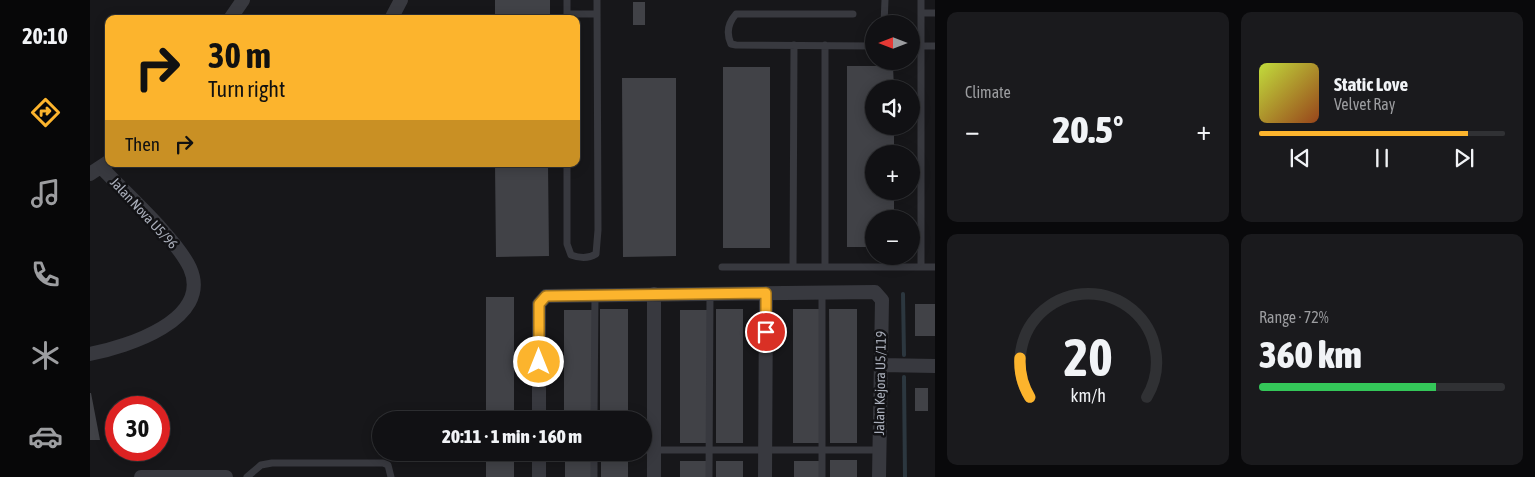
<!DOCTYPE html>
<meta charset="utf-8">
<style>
body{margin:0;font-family:"Asap Condensed",sans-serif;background:#1a1a1d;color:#f1f3f6;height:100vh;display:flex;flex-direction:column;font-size:19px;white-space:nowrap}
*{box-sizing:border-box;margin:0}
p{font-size:16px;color:#9c9da0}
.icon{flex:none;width:28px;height:28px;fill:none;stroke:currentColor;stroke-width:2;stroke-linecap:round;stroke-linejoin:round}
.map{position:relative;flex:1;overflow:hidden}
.panel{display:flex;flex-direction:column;gap:12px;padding:12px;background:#09090b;width:600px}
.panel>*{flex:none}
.guide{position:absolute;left:15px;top:15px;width:475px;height:152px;border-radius:10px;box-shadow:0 2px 12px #0003,0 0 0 1px #303134;background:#fcb42d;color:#111;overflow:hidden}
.needle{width:32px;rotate:270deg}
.tools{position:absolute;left:775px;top:15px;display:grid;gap:10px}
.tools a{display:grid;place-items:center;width:55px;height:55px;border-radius:50%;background:#111114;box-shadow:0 2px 12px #0003,0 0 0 1px #303134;font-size:25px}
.speed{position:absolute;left:15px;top:396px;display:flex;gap:10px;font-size:25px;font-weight:700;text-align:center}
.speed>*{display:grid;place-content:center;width:65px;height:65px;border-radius:50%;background:#111114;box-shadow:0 2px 12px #0003,0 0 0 1px #303134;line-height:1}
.speed .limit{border:8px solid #d22;background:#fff;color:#111}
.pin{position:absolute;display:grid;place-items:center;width:42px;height:42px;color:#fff;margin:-21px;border:2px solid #fff;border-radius:50%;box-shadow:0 1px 5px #0007}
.me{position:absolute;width:55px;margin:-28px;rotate:0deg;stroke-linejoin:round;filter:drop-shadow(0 0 4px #0008)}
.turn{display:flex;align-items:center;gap:18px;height:105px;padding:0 20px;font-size:22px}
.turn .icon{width:65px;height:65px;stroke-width:2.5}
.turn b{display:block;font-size:35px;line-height:42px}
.then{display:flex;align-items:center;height:48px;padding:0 20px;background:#0003;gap:10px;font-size:19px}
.big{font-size:38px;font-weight:800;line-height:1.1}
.panel .widget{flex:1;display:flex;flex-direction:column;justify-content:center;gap:8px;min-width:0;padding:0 18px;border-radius:10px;background:#1a1a1d}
.panel .dial{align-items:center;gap:0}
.dial svg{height:130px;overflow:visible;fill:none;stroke:#303134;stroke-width:7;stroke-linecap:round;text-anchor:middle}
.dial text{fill:#f1f3f6;stroke:none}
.song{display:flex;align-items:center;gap:15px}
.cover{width:60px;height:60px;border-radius:8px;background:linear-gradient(135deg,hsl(70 70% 55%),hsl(20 70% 35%))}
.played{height:5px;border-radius:2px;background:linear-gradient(90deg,#fcb42d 85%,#303134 85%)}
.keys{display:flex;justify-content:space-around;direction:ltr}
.heat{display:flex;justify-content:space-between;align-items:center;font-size:28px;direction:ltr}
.charge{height:8px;border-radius:4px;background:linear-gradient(90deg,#34c759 72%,#303134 0)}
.panel .tiles{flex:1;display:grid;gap:12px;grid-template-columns:repeat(2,1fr)}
.trip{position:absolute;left:282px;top:411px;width:280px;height:50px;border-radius:25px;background:#111114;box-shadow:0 2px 12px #0003,0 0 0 1px #303134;font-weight:800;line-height:50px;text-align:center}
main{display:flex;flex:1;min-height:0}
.dock{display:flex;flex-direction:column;width:90px;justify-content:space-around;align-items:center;background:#070708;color:#9c9da0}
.dock .icon{width:35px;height:35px}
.dock .active{color:#fcb42d}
.dock b{font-size:22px;color:#f1f3f6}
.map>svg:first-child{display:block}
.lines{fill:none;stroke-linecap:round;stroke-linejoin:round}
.stream{stroke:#2c373f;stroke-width:4}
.building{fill:#414247}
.lane{stroke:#38393f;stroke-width:7}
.street{stroke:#38393f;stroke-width:14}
.route-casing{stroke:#a4751d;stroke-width:12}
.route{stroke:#fcb42d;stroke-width:9}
.labels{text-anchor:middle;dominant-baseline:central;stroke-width:5;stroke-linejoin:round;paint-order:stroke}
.street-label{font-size:14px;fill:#a9aeba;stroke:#121215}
</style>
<main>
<nav class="dock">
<b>20:10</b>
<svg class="icon active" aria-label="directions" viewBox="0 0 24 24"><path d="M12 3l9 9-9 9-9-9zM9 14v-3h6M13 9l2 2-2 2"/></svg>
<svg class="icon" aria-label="music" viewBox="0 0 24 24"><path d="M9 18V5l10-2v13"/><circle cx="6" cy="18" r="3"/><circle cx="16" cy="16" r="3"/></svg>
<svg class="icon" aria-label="phone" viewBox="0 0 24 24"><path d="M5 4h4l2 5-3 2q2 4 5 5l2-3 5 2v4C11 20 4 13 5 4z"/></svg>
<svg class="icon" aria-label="climate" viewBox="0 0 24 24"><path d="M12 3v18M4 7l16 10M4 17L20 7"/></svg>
<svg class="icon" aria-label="car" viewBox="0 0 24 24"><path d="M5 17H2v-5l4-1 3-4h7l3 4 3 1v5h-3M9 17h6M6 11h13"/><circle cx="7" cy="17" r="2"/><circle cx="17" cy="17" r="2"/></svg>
</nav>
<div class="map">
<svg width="845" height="477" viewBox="0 0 845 477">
<rect width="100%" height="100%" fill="#17171a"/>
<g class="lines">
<path class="stream" d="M813 294 814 355
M814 377 815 477"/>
</g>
<path class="building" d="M405 0H460V19H405Z
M543 2H555V25H543Z
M757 66H803L804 89H784V126H804V154H784V191H804V219H784V247H757Z
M633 67H680V248H633Z
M532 78H586V256L533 257Z
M405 164H458L459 256 406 257Z
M396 297H424V420H396Z
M825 304H845V336H825Z
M510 309H538V420H510Z
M626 309H653V443H626Z
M703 309H731V443H703Z
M739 309H767V443H740Z
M474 310H502V420H474Z
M590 310H617V443H590Z
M825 388H838V411H825Z
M0 393H1L10 440H0Z
M396 460H424V477H396Z
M511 460H538V477H511Z
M740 460H767V477H740Z
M475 461H502V477H475Z
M590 461H618V477H590Z
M626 461H653V477H626Z
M704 461H731V477H704Z"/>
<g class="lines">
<path class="lane" d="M477 0V18
M831 13H845
M477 14H507
M763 14H646C638 23 636 33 641 44L646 45 784 46
M794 24 795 0
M821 46H845
M477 164V244L481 255C489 258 498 259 506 254L508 230 507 0
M632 267H845
M703 267 704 45
M735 267V45
M831 267V0
M732 292V477
M504 420 505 295
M554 450H789
M157 477 171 465 182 463H293L298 465 301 477
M504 477V452
M619 477 620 294"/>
<path class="street" d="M140 19 153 0
M301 19 311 0
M0 174 18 162
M0 354C36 347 123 320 100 268 86 238 35 193 11 167
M791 365 845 366
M449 420V304L456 296 785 292 792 300 789 477
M449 452V477
M51 477H136
M564 477V294
M675 477 676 293"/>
</g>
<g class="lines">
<defs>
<path id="route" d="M449 362V304L456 296 676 293V332"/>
</defs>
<use href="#route" class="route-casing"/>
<use href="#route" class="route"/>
</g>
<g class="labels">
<g class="street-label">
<text transform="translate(54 213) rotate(47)">Jalan Nova U5/96</text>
<text transform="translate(790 383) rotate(-89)">Jalan Kejora U5/119</text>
</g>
</g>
</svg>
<div class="tools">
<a><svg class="needle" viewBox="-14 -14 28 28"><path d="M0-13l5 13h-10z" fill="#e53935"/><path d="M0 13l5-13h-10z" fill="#9c9da0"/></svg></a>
<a><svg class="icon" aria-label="sound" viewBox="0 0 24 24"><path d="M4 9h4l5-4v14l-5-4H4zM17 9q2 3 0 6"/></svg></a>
<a>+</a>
<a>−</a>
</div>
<div class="speed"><div class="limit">30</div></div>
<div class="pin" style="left:676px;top:332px;background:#d93025"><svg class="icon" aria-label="arrive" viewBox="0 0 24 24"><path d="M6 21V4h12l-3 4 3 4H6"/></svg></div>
<svg class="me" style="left:449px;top:362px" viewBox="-20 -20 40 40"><circle r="17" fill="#fcb42d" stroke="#fff" stroke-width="3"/><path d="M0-11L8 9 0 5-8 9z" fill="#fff"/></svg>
<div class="trip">20:11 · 1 min · 160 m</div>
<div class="guide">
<div class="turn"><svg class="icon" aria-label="right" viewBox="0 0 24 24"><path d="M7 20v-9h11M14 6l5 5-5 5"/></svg><div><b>30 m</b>Turn right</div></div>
<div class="then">Then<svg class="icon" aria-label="right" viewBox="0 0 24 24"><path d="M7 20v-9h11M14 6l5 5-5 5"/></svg></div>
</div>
</div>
<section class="panel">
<div class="tiles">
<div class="widget"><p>Climate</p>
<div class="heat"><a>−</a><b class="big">20.5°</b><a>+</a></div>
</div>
<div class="widget">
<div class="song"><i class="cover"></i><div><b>Static Love</b><p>Velvet Ray</p></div></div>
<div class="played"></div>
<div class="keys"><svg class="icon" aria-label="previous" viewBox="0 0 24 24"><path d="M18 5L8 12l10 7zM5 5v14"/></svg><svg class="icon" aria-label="pause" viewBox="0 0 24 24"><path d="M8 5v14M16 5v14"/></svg><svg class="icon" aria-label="next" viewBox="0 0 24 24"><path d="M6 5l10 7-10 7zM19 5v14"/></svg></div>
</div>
<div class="widget dial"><svg viewBox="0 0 100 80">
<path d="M14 69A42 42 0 1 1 86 69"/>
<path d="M14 69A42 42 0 0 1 8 45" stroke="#fcb42d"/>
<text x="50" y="56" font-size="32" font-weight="700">20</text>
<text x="50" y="72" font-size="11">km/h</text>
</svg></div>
<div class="widget"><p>Range · 72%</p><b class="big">360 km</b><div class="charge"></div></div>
</div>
</section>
</main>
